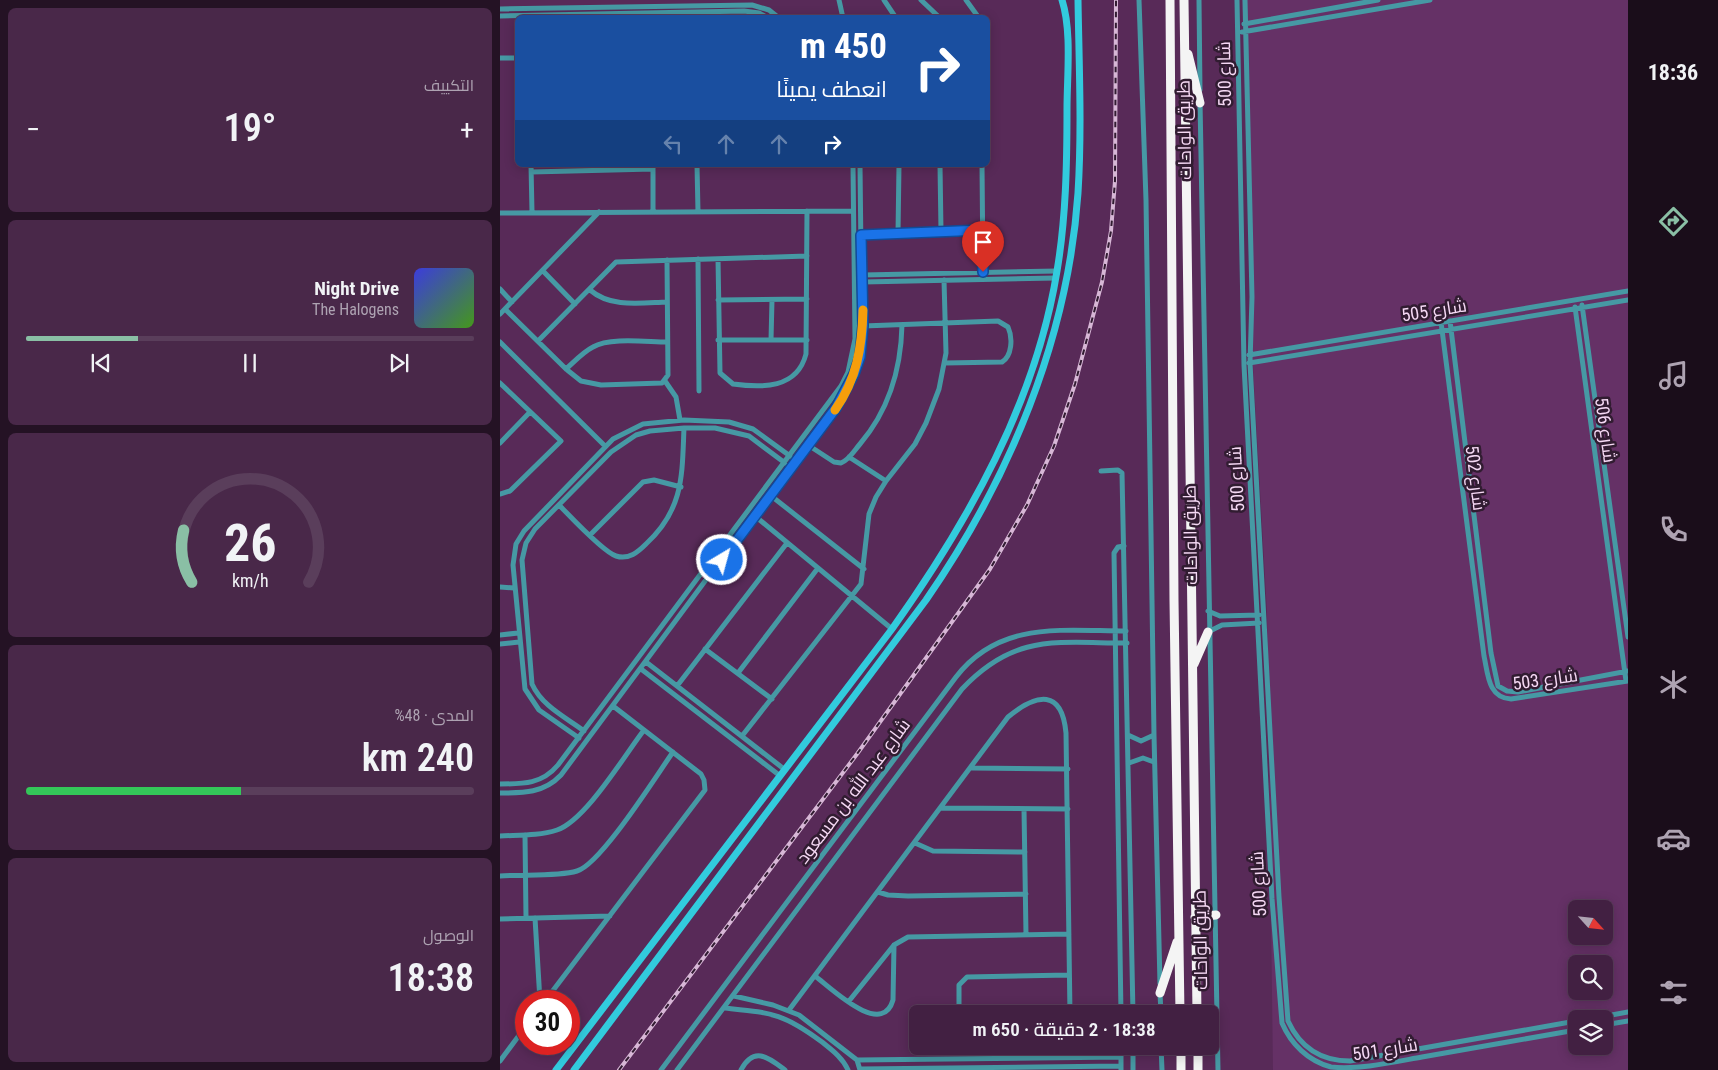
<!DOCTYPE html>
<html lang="ar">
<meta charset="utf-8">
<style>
body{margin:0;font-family:"Roboto Condensed",Cairo,sans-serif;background:#492849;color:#f1f3f6;direction:rtl;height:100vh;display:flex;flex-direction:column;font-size:19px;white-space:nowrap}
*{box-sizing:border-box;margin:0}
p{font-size:16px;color:#aea3b2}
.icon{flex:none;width:28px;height:28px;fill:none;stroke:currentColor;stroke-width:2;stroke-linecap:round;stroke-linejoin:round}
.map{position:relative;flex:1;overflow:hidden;direction:ltr}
.drawer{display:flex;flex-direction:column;gap:8px;padding:8px;background:#241224;width:500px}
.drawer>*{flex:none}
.top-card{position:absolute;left:15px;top:15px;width:475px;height:152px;border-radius:8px;box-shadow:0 2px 12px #0003,0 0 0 1px #5a3e5b;direction:rtl;background:#1a4fa0;color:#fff;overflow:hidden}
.needle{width:32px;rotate:117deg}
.fabs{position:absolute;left:1068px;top:900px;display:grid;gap:10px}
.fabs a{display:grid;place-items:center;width:45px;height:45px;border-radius:8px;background:#422042;box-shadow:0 2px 12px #0003,0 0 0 1px #5a3e5b;font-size:25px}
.speed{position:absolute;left:15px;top:990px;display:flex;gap:10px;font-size:25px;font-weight:700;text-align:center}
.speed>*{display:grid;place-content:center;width:65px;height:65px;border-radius:50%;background:#422042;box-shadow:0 2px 12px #0003,0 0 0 1px #5a3e5b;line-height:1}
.speed .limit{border:8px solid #d22;background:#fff;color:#111}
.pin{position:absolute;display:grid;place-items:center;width:42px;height:42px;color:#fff;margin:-51px -21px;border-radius:50% 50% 50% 0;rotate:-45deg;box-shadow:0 0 5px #0007}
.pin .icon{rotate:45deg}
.me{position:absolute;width:55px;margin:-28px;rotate:37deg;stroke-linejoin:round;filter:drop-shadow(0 0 4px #0008)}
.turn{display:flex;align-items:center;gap:18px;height:105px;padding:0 20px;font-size:22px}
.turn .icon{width:65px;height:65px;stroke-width:2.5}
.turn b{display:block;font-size:35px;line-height:42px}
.lanes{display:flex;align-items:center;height:48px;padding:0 20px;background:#0003;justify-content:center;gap:25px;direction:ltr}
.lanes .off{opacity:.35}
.big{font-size:38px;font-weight:600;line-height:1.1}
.drawer .widget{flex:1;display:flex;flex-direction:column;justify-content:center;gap:8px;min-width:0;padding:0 18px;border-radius:8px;background:#492849}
.drawer .dial{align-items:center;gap:0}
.dial svg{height:130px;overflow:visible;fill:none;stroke:#5a3e5b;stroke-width:7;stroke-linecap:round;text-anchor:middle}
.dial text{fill:#f1f3f6;stroke:none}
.song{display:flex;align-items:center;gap:15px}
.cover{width:60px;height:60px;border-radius:8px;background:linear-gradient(135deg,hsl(240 70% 55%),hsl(100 70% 35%))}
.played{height:5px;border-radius:2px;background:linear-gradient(90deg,#8abfa5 25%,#5a3e5b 25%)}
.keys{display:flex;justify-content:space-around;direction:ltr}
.heat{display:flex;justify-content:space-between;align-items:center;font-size:28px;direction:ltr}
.charge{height:8px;border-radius:4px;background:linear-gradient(90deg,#34c759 48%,#5a3e5b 0)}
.trip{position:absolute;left:409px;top:1005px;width:310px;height:50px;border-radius:8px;background:#422042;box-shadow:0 2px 12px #0003,0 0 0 1px #5a3e5b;font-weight:600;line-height:50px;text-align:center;direction:rtl}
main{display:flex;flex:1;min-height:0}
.menu{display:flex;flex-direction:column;width:90px;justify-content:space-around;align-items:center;background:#1a0d1a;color:#aea3b2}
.menu .icon{width:35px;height:35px}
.menu .current{color:#8abfa5}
.menu b{font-size:22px;color:#f1f3f6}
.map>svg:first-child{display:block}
.built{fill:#653166;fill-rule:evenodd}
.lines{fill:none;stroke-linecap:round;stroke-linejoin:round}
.street{stroke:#4699a4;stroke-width:5}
.secondary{stroke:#32cbdd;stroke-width:7}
.highway{stroke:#f4f4f4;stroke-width:9}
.rail-casing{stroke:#d7b7d6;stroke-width:4}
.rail{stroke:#311c31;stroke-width:2;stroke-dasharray:5.5;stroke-linecap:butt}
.route-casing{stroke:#114b97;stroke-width:12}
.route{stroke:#1a73e8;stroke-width:9}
.slow{stroke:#f59e0b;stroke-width:9}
.labels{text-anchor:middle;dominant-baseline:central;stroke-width:5;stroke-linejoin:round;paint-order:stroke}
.street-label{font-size:18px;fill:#f5d8f4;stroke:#311c31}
</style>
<main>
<nav class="menu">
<b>18:36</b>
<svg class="icon current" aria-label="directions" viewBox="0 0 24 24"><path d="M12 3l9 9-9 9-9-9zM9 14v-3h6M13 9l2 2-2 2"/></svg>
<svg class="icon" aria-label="music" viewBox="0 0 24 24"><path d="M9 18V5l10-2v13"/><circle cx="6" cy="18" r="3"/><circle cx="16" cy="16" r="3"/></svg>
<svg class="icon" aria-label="phone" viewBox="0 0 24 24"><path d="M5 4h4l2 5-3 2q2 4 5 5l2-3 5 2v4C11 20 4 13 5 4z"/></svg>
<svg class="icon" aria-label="climate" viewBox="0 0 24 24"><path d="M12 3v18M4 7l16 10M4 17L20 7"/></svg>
<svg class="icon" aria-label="car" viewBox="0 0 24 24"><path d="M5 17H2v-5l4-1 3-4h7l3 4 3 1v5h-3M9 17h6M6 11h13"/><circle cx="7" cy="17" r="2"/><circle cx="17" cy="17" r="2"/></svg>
<svg class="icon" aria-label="filters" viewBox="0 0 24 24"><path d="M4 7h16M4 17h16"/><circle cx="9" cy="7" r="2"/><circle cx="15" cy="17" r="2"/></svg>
</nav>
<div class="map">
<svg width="1128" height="1070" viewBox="0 0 1128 1070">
<rect width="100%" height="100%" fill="#582a58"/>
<path class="built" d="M742 0H1128V1070H773L767 612 753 366ZM1076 909H1104V936H1076ZM1076 964H1104V991H1076ZM1076 1019H1104V1046H1076Z"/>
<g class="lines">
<path class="street" d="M339 0 343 18
M384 0 396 18
M421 0 440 18
M466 0 479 18
M639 0 646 200 654 735 660 984
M699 0 700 90
M737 0 744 365 772 899 782 1023C791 1044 808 1061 831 1067 859 1070 894 1062 922 1057 973 1048 1025 1039 1076 1030
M745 0 752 297 750 363 779 897 788 1021C800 1047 821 1061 850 1061L1076 1021
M0 9 252 5 269 10 279 18
M0 16 244 11 259 13 268 18
M744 24 878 0
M742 32 930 0
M0 58H18
M700 101 718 1070
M31 165 32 212
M153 165V212
M197 165 198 212
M440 165 441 231
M482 165 483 272
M31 172 153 169
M0 213 353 211
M398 233 399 165
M361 235 482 230
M198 259 199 391
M218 259 220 373 233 384C262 388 297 389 306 354L307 211
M43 271 75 304
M363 275 557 271
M363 282 556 278
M0 289 12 302
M90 290C111 308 140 303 167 302
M218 300 307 299
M1082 305 1128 637
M1075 307 1126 681
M5 309 66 369 81 381 101 385 162 383 168 375 167 260
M0 314 99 212
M950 321 991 653 998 686 1007 691 1018 692 1128 671
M941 322 984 656C988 674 988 698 1011 699L1128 681
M363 326 498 321 508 327C513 338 512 356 502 362L445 363
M218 340H307
M271 340 272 300
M38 341 116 262 307 256
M0 342 105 446
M749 355 1128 291
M749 363 1128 300
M66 369C74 362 83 352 93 347 110 337 147 342 167 342
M165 381 176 397 180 420
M0 383 61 441 10 491 0 494
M0 443 30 412
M308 445 334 462 341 463C349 460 354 451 360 444 389 410 401 369 402 325
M349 457 386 481
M601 471 618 470 622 473 633 1014
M270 495 364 569
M59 505C70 516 103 552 116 556 129 560 138 552 146 544 184 509 182 475 184 428
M255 516 392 629
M90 535 143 482 154 480 181 487
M0 587 14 588
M708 611 720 616 759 615
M708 632 722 625 759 623
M0 635 18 633
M0 644 19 642
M205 649 272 699
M146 662 284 769
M141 669 279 775
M238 673 318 568
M177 686 287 543
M84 731C65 717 42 706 32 684L22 560 26 543 35 529 111 452 136 435 150 431 184 428H215L249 436 285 463
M628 735 641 741 654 735
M242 736 361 584 369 514 376 497 386 481 415 444 426 423 439 389 446 353 444 280
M79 738 39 710 25 689 13 565 16 544 24 531 113 439 143 424 184 420 229 422 253 429 290 456
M629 763 643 758 654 762
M472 768 568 769
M0 784C24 784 42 784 58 765L341 386 348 372 355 339 353 165
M0 793C24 793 44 793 61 775L347 390 360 357 362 340 360 165
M441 808 568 809
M524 809 526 935
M25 835 26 918
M0 836C19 835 39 836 57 830 86 820 124 756 144 730
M415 843 433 851 525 852
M0 876C22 874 57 877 77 871 101 864 156 776 173 752
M378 892 388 895 408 896 526 894
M35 918 40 1001
M0 919 110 916
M315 976C332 989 382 1038 393 1000L394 945
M660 993 661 1014
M234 996 273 1005 299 1015 357 1060 360 1070
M45 1001 205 790 204 780 201 774 113 706
M349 1001 394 945 408 937 569 934
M225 1008C272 1013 283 1013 322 1042 332 1050 343 1058 348 1070
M289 1010 508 717C537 693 562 689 566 733L570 1014
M463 1014 459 1007V985L467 977 569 975
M621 1014 614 553 618 547 624 546
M1090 1019 1128 1012
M1104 1025 1128 1021
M570 1046V1057
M621 1046V1070
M633 1046V1070
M661 1046 662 1070
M357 1060 621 1057
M0 1061 26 1026
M360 1069 621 1066
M161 1070 456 677C500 620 564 631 626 631
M177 1070 462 689C515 633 556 643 627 643
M241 1070C254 1045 269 1058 285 1070"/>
<path class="secondary" d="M56 1070 392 629C468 522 536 402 557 271 566 218 567 163 567 109 567 76 572 31 562 0
M74 1070 426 600C509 480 568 339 578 193 582 129 579 64 578 0"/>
<path class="highway" d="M670 0 674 600 680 1014
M684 0 697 1014
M688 54 700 103
M694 664 708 632
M695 917 716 915
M660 993 677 942
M681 1046V1070
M698 1046V1070"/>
<defs>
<path id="rail" d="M119 1070 357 754 490 569 527 505 554 446 575 384 602 282 611 231 615 181 616 0"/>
</defs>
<use href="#rail" class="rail-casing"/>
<use href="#rail" class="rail"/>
</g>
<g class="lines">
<defs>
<path id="route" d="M222 560 336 408 354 374 360 357 363 326 361 235 482 230 483 272"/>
</defs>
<use href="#route" class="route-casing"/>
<use href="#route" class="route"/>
<path class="slow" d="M335 410C357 379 362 347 363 310"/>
</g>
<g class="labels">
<g class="street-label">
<text transform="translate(724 74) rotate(-91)">شارع 500</text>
<text transform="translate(684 130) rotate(-91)">طريق الواحات</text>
<text transform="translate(934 310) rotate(-9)">شارع 505</text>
<text transform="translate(1106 430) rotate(82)">شارع 506</text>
<text transform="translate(976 478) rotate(83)">شارع 502</text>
<text transform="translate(736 479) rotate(-93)">شارع 500</text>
<text transform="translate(690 535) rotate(-91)">طريق الواحات</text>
<text transform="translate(1045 679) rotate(-8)">شارع 503</text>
<text transform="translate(353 791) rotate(-53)">شارع عبد الله بن مسعود</text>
<text transform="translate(758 884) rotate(-93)">شارع 500</text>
<text transform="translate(700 940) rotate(-91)">طريق الواحات</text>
<text transform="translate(885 1049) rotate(-9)">شارع 501</text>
</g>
</g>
</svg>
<div class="fabs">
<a><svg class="needle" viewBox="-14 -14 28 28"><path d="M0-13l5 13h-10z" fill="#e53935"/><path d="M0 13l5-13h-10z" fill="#aea3b2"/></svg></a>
<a><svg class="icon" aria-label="search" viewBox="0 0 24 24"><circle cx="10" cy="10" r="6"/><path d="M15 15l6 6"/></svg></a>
<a><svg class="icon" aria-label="layers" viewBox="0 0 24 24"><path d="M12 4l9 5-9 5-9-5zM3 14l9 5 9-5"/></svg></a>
</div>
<div class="speed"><div class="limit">30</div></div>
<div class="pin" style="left:483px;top:272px;background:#d93025"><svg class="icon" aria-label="arrive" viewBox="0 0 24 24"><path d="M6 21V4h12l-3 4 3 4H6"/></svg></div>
<svg class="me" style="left:222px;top:560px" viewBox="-20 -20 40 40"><circle r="17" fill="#1a73e8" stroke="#fff" stroke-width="3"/><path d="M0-11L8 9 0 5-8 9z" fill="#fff"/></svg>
<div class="trip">18:38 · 2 دقيقة · 650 m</div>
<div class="top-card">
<div class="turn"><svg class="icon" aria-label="right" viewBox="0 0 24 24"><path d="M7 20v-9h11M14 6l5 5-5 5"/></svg><div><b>450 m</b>انعطف يمينًا</div></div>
<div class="lanes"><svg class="icon off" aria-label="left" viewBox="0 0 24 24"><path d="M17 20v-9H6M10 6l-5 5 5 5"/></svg><svg class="icon off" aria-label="ahead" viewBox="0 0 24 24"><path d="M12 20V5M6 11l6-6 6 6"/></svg><svg class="icon off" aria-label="ahead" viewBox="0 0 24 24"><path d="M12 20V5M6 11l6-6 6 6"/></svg><svg class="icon" aria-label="right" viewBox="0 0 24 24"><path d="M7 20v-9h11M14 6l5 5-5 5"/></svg></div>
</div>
</div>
<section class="drawer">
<div class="widget"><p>التكييف</p>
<div class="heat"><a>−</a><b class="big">19°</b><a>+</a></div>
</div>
<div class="widget">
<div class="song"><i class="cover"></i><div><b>Night Drive</b><p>The Halogens</p></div></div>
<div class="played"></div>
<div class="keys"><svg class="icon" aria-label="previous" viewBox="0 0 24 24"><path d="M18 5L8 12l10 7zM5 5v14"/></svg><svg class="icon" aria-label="pause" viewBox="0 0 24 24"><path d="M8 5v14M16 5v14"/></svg><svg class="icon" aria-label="next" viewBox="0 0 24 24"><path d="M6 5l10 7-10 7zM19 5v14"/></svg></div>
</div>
<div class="widget dial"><svg viewBox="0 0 100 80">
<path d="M14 69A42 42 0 1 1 86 69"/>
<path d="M14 69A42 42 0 0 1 9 37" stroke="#8abfa5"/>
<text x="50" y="56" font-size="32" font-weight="700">26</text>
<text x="50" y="72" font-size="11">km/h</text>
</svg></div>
<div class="widget"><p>المدى · 48%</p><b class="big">240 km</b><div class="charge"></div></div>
<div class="widget"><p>الوصول</p><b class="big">18:38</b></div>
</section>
</main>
